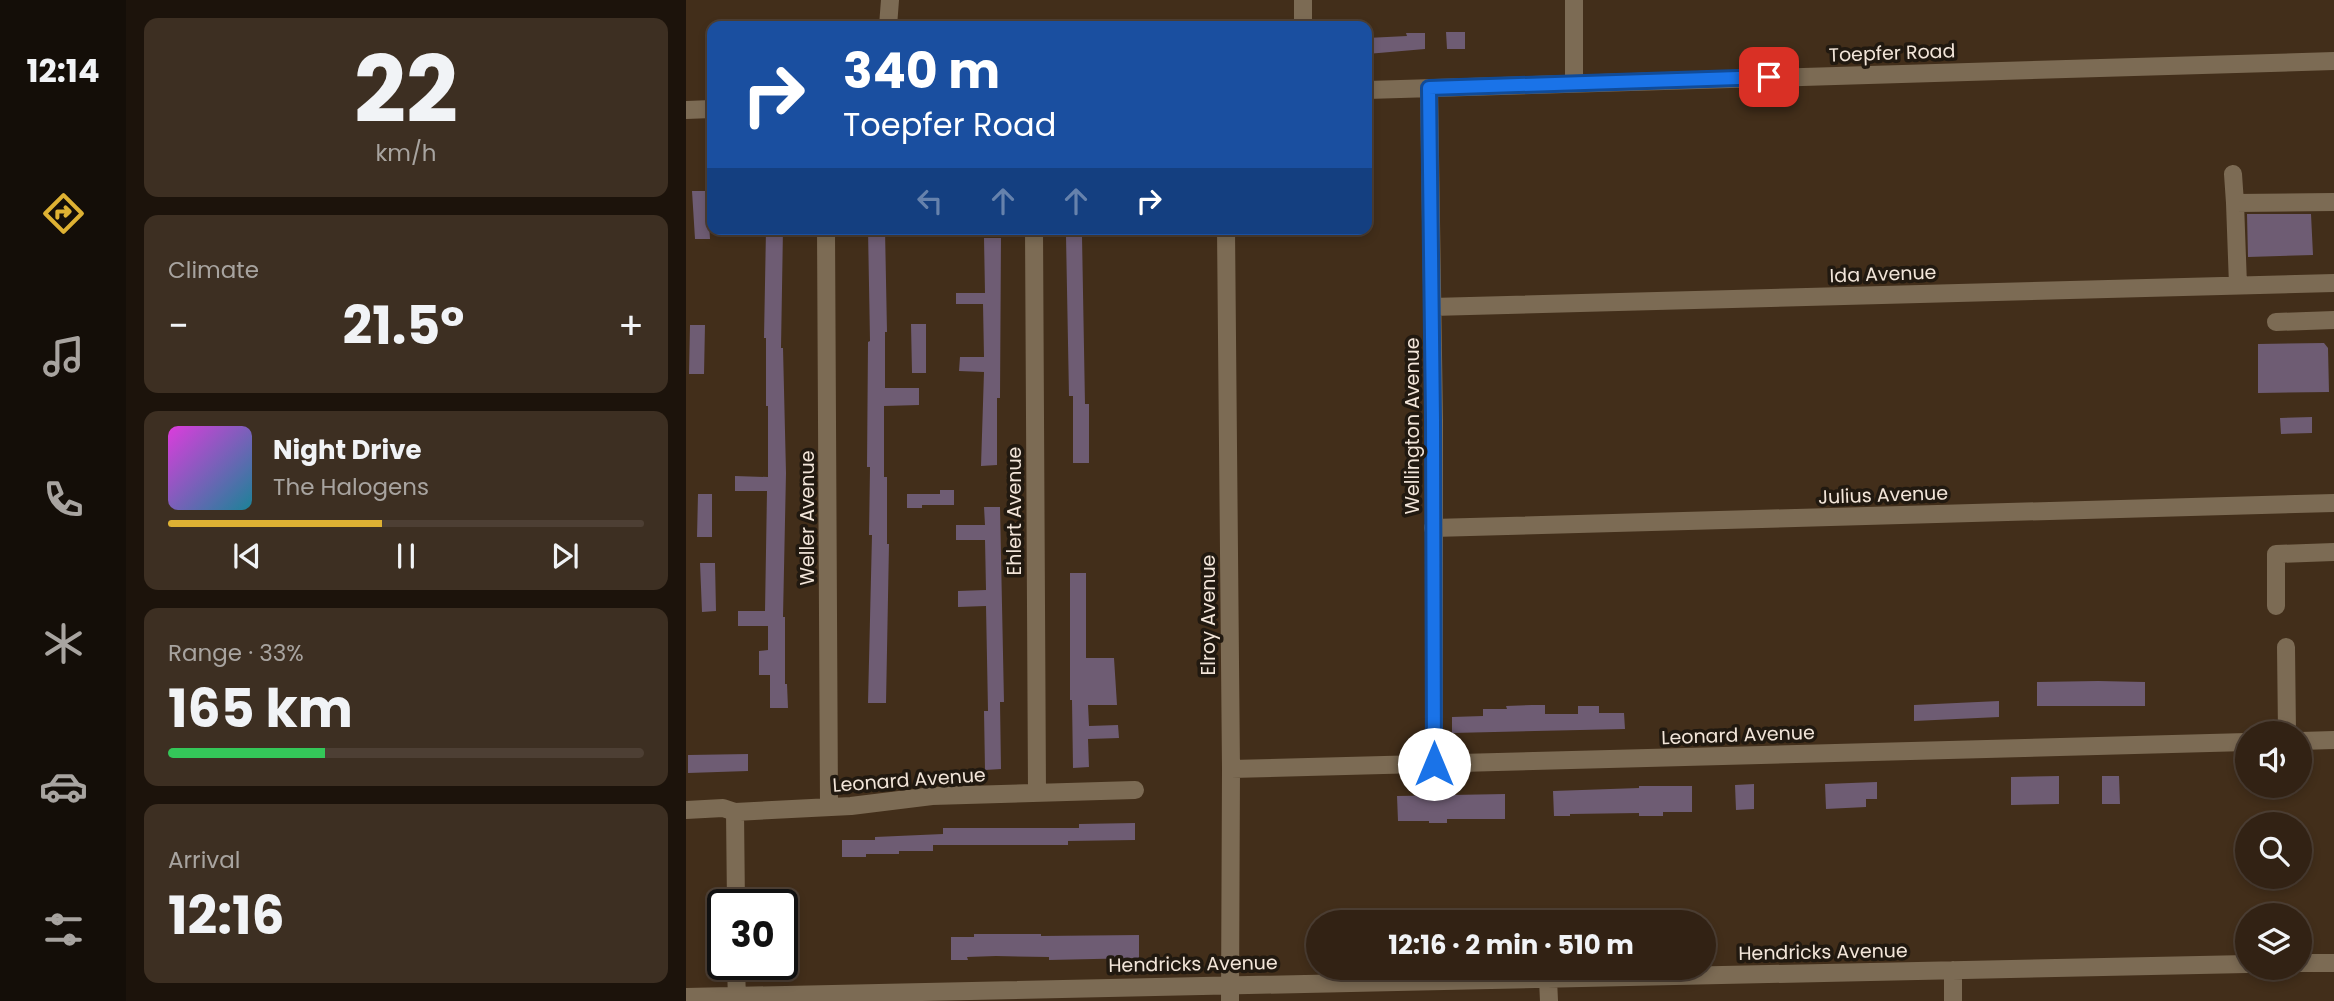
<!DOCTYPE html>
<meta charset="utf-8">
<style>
body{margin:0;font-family:Poppins,sans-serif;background:#3d2f22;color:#f1f3f6;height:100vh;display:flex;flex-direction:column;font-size:26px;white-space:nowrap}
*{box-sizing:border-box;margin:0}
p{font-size:23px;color:#a8a4a0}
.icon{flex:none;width:38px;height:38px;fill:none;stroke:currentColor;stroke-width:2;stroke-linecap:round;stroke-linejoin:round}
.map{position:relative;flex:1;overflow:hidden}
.drawer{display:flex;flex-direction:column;gap:18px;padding:18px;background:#1c130b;width:560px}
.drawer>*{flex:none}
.top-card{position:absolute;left:21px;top:21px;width:665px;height:214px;border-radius:14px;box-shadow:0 4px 10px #0003,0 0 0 2px #4d3f34;background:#1a4fa0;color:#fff;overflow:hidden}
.buttons{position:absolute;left:1549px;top:721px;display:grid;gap:14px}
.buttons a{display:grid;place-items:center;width:77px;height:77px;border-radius:50%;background:#322214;box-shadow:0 4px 10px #0003,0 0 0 2px #4d3f34;font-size:35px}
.speed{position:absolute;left:21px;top:889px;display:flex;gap:14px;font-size:35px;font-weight:700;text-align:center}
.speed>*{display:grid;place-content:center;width:91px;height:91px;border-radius:50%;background:#322214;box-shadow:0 4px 10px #0003,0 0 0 2px #4d3f34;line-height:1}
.speed .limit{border:4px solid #111;border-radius:10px;background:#fff;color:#111}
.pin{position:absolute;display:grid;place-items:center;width:60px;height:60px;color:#fff;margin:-30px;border-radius:14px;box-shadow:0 4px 10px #0006}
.me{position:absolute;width:77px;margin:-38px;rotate:0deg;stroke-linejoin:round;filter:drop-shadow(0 0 5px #0008)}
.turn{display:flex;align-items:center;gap:24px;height:147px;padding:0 21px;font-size:32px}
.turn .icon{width:91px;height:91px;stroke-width:2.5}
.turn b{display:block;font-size:49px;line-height:60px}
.lanes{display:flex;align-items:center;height:66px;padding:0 21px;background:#0003;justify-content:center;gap:35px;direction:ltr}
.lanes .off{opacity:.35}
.big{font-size:52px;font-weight:700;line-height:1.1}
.drawer .tile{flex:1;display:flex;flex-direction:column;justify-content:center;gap:10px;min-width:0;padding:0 24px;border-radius:14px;background:#3d2f22}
.drawer .dial{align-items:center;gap:0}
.dial b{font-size:91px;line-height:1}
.song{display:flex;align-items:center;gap:21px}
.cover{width:84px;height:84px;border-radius:10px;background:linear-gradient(135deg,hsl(300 70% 55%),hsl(190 70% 35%))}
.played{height:7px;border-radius:4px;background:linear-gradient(90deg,#deb133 45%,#4d3f34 45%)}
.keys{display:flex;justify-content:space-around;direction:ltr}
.heat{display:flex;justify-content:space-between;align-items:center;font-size:38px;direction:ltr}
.charge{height:10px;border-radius:5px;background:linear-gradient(90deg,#34c759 33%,#4d3f34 0)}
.trip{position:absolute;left:620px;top:910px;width:410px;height:70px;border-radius:35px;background:#322214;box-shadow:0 4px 10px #0003,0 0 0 2px #4d3f34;font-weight:700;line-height:70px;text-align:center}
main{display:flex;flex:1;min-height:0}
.menu{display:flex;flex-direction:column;width:126px;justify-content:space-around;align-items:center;background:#140e08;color:#a8a4a0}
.menu .icon{width:49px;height:49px}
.menu .on{color:#deb133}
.menu b{font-size:32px;color:#f1f3f6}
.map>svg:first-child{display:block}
.building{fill:#6e5c73}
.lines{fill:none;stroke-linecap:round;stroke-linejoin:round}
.minor{stroke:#7c6b54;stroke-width:18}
.route-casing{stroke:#114b97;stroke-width:18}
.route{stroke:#1a73e8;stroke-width:12}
.labels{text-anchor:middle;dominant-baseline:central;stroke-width:7;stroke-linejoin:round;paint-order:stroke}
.street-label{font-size:19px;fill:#f2e5d9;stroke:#211910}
</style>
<main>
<nav class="menu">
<b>12:14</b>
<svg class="icon on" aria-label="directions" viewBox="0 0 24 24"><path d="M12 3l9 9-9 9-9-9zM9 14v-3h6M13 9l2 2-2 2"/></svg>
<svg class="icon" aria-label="music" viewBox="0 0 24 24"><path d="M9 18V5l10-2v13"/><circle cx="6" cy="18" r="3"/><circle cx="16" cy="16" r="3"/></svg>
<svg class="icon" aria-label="phone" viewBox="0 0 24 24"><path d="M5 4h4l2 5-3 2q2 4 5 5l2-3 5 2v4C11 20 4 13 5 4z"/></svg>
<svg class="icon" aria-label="climate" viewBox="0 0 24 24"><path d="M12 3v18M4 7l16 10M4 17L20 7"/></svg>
<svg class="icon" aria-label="car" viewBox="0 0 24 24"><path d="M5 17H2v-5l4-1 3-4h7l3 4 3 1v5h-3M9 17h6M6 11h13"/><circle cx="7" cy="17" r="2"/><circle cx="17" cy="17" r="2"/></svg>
<svg class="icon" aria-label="filters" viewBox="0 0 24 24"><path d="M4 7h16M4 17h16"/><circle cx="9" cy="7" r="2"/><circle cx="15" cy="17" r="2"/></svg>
</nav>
<section class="drawer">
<div class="tile dial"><b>22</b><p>km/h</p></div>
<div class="tile"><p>Climate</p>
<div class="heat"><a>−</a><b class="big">21.5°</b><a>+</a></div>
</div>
<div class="tile">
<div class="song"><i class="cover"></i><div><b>Night Drive</b><p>The Halogens</p></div></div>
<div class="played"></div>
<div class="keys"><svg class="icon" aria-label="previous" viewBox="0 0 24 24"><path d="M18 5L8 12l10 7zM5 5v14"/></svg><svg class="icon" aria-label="pause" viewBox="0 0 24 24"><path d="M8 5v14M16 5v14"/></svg><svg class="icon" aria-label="next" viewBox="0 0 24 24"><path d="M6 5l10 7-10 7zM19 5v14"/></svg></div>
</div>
<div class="tile"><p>Range · 33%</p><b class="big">165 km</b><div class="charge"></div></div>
<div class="tile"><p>Arrival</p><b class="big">12:16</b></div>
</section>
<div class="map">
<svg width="1648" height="1001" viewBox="0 0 1648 1001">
<rect width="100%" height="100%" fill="#422e1a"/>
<path class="building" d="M760 32H779V49H761Z
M720 33H739V49L681 54V38L721 36Z
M6 191H21L24 239H9Z
M1561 214H1625L1627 255 1562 257Z
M80 229H97L95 348H97L100 473 97 617H99V684H101L102 708H84V675H73V651L82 650V626H52V611H79L81 491H49V476L82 477V406H80V338H78Z
M182 229H199L201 332H199V388H233V405L198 406V477H201V544H203L200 703H182L186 535H183L184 467H181L182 342 184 341Z
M380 236H396L399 404H403V463H387V396H383Z
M298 238H315L314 398H311V465L295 466 298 372 273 371 274 357H298L297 304H270V293H299Z
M225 324H240V373H226Z
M4 325H19L18 374H3Z
M1638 343 1642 348 1643 392 1572 393V344Z
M1626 417V433L1595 434 1594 418Z
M254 490H268V505H236V508H221V494H254Z
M12 494H26V537H11Z
M298 507H314L318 702H314L315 769 299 770 298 711H302L300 606 272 607V591L300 590 299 540H270V525H299Z
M14 563H29L30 611 16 612Z
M384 573H400V658H428L431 705H402L403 726 432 725 433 738 402 739 403 767 387 768 386 700H384Z
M1412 681 1459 682V706H1351V682Z
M1313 701V717L1228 721V705Z
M846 705H859V714H892V706H913V713H938L939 729 766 733V717L797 716V709H821L820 706Z
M62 754V771L2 773V755Z
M1373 776V804L1325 805V777Z
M1416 776H1433L1434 804H1416Z
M1191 782V799H1180V807L1140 809 1139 784Z
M1068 784V809L1050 810 1049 785Z
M953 786H1006V812H977V816H953V813L884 814V816H868L867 791 953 788Z
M819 794V819H761V823H743V821H712L711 796Z
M449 823V840L382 841V845H247V851H213V854H180V857H156V840H189V837L257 834V828H393V824Z
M288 934H355V936L453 935V958L363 960V957L310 956 281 957 282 960H265V937H288Z"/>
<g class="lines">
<path class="minor" d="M617 0V26
M888 0V83
M202 26 204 0
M743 88 748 420V764
M681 90 1648 61
M0 110 26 109
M1547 174 1549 203
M140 229 143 807
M348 229 351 793
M540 229 545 769 544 1001
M1552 285 1549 203 1648 202
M746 307 1648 283
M1590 322 1648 320
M747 528 1648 503
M1590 606V554L1648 552
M1600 647 1601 733
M1614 741 1648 740
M545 769 1561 742
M0 810 37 808 49 812 165 806 246 796 449 790
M49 812 50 905
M1614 963H1648
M50 964 51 1001
M1267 970V1001
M862 979 863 1001
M0 997 1561 964"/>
</g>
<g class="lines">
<defs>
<path id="route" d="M748 764 747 420 743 88 1083 77"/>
</defs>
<use href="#route" class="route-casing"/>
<use href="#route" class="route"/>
</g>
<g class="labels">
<g class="street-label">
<text transform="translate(1206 53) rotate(-2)">Toepfer Road</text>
<text transform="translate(1197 274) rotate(-2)">Ida Avenue</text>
<text transform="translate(726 426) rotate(-90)">Wellington Avenue</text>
<text transform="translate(1197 495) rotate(-2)">Julius Avenue</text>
<text transform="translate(328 511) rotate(-90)">Ehlert Avenue</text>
<text transform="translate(121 518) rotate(-90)">Weller Avenue</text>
<text transform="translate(522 615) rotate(-90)">Elroy Avenue</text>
<text transform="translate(1052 735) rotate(-2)">Leonard Avenue</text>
<text transform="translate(223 780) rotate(-4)">Leonard Avenue</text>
<text transform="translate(1137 952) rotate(-1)">Hendricks Avenue</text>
<text transform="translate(507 964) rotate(-1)">Hendricks Avenue</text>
</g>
</g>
</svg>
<div class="buttons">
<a><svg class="icon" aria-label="sound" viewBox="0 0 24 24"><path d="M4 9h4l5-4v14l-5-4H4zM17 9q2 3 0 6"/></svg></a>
<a><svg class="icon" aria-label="search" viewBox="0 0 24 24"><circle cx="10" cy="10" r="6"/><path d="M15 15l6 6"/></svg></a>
<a><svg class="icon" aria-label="layers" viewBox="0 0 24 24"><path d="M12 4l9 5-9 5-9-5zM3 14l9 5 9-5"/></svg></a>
</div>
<div class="speed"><div class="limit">30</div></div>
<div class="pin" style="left:1083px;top:77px;background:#d93025"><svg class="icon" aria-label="arrive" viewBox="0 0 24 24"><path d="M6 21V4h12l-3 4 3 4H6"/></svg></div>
<svg class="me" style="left:748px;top:764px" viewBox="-20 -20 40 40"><circle r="19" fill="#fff"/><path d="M0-13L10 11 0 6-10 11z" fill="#1a73e8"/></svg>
<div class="trip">12:16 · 2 min · 510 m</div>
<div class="top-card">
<div class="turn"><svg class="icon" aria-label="right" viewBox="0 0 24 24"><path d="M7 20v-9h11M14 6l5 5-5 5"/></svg><div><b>340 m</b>Toepfer Road</div></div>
<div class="lanes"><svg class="icon off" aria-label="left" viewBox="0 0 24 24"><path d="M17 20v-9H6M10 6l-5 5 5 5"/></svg><svg class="icon off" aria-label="ahead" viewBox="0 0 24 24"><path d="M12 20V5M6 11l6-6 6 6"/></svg><svg class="icon off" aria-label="ahead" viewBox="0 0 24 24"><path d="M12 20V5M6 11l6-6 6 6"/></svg><svg class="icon" aria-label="right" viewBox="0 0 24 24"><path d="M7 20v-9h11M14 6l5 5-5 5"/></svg></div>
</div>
</div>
</main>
